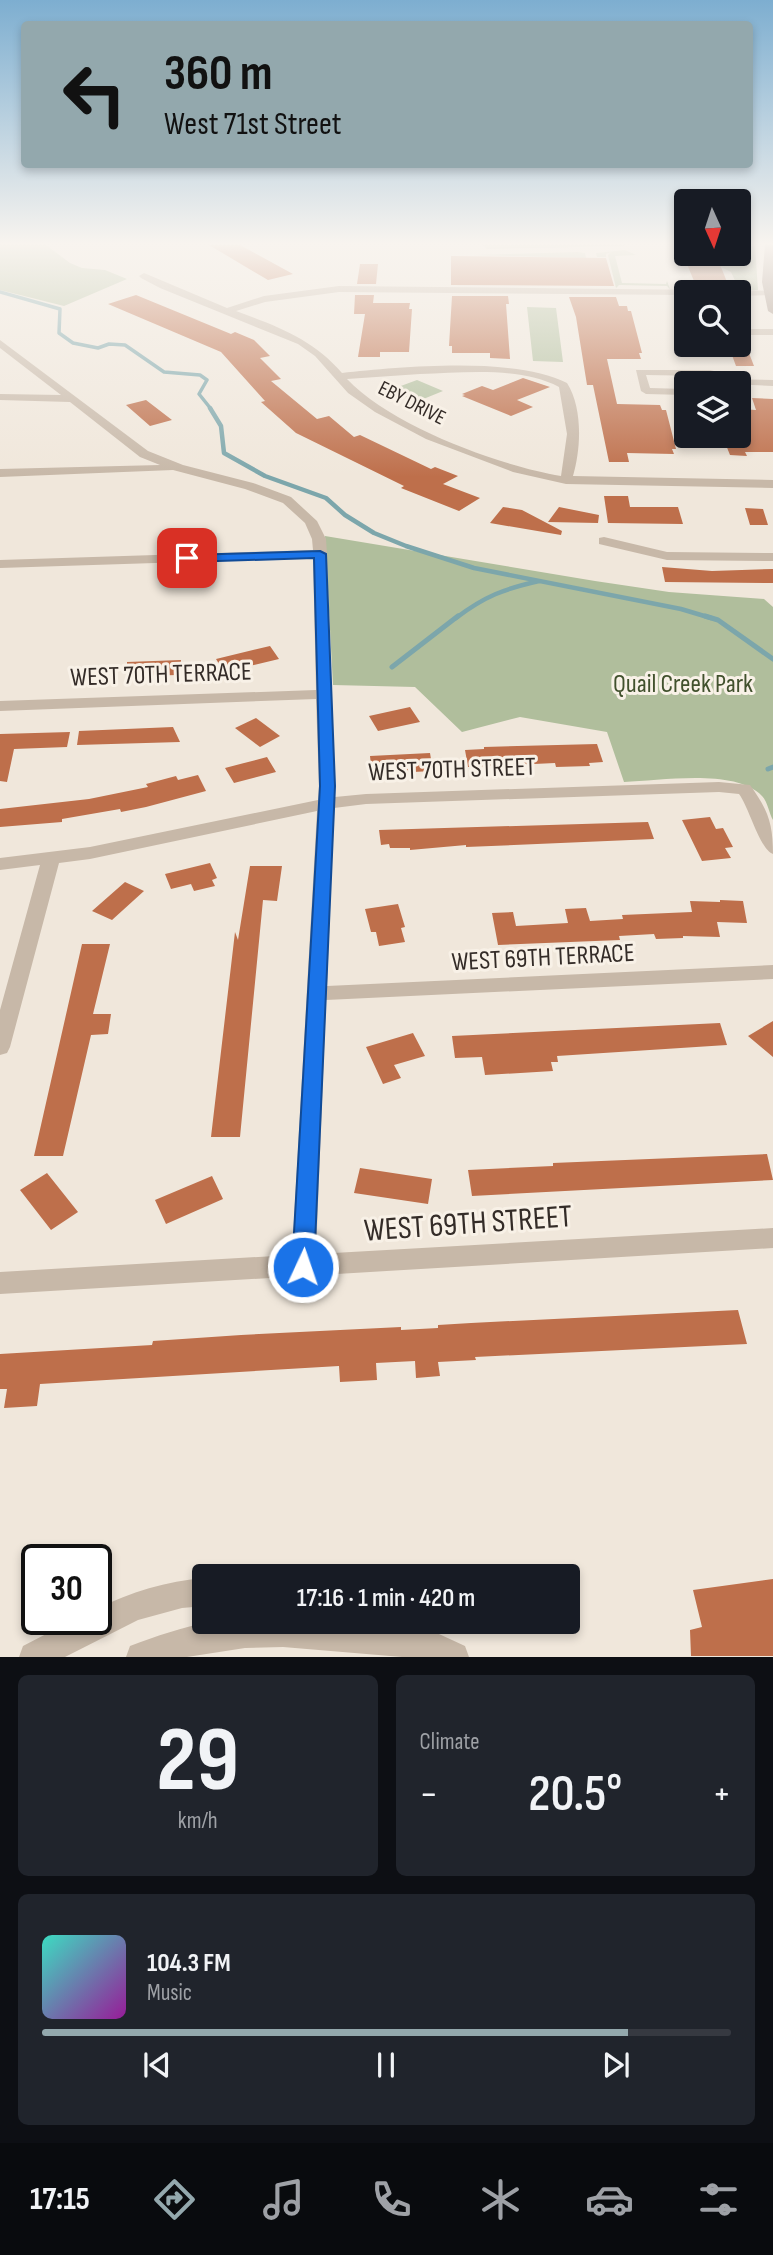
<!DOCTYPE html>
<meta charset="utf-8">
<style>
body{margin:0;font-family:"Sofia Sans Condensed",sans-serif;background:#20242c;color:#f1f3f6;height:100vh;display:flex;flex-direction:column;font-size:26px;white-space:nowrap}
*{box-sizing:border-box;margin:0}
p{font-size:23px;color:#9ea1a6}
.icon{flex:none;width:38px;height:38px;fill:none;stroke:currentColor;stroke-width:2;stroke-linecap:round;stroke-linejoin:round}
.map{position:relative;height:1657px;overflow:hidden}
.sheet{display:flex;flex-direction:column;gap:18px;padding:18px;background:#0d0f14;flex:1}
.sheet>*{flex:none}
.top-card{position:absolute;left:21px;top:21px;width:732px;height:147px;border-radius:7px;box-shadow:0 4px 10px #0003;background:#93a8ad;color:#111;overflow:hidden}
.needle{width:46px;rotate:177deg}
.buttons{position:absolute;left:674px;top:189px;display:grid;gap:14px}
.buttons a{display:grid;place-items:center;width:77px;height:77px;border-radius:7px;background:#171b24;box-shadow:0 4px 10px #0003;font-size:35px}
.speed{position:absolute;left:21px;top:1544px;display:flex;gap:14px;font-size:35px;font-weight:700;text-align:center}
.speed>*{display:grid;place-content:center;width:91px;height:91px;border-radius:50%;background:#171b24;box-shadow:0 4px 10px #0003;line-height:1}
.speed .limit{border:4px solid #111;border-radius:10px;background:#fff;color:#111}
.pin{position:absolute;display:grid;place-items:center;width:60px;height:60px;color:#fff;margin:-30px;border-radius:14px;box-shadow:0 4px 10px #0006}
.me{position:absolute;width:77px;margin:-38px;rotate:3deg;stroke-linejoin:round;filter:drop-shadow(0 0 5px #0008)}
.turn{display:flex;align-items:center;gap:24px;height:147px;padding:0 28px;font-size:32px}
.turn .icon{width:91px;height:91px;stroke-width:2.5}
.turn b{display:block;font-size:49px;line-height:60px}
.big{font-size:52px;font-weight:600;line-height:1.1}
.sheet .card{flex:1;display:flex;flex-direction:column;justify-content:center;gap:10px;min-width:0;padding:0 24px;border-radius:10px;background:#20242c}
.sheet .dial{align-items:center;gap:0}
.dial b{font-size:91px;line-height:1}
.song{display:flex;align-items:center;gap:21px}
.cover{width:84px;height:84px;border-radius:10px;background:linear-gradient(135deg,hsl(170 70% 55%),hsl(300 70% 35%))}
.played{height:7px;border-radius:4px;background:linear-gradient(90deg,#93a8ad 85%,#363941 85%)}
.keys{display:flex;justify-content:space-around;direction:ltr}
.heat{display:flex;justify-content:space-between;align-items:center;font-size:38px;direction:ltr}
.sheet .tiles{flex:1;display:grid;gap:18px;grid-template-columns:1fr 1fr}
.card:last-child{grid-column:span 2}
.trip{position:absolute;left:192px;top:1564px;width:388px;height:70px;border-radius:7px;background:#171b24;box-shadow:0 4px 10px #0003;font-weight:600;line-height:70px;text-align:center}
.tabs{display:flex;height:112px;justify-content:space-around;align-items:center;background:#090b0e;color:#9ea1a6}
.tabs .icon{width:49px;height:49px}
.tabs .current{color:#93a8ad}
.tabs b{font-size:32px;color:#f1f3f6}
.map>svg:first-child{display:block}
.green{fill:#b0be9c}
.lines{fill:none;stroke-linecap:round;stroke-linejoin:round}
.stream-far2{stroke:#7ca6ab;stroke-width:3.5}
.stream-far1{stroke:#7ca6ab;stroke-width:4.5}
.stream{stroke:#7ca6ab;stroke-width:5}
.building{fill:#be6f4b}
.street{fill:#c7b8a8;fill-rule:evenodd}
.secondary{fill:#9b8879;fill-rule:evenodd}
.route{fill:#1a73e8;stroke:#114b97;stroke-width:2}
.labels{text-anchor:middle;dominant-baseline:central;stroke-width:6;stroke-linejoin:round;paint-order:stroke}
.far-street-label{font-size:21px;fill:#342c28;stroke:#f8f1e7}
.street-label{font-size:26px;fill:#342c28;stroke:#f8f1e7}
.park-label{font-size:26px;fill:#41512d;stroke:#f8f1e7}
.near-street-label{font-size:32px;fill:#342c28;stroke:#f8f1e7}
</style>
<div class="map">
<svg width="773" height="1657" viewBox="0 0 773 1657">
<rect width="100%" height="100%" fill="#f0e7db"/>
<path class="green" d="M0 245H46L70 263 82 268 105 270 127 279 64 306 0 290Z
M482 245H624L625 246 487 249Z
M739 246H755L758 290H735L738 287 731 272 721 267 717 257 685 254V260H680L678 263 673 255 679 249 686 248V254H738Z
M625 250 636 255 615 256 622 283 666 284 667 281 670 289 667 286 619 285 616 288 608 255 611 252 606 254V257H597L596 253Z
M578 252 585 253 586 258 473 255Z
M527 307 556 308 563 362 533 361Z
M417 380 443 391 416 402 390 390Z
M325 536 595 581 669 592 764 599 773 607V820C769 814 768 802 762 796 735 768 661 781 624 782L607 732 520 717 462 732 415 687 333 685Z"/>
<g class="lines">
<path class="stream-far2" d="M689 285 692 286
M0 292 60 309 59 333 73 343 98 348 109 344 125 345 164 372 200 375 207 380 199 394 211 409"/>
<path class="stream-far1" d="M210 408 221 426 224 453 265 476 326 498 345 515 374 533 406 546 474 568 681 609 711 618
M456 618C485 596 504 589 539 581"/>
<path class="stream" d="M705 616 718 620 773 659
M392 667 458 616
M768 769 773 767"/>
</g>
<path class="building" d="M209 245H240L293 274 268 280Z
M451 256 606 258 614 286 451 285Z
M684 257H717L727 282 694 281Z
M360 264H378L376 284H357Z
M136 295 231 334 235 332 254 340 270 356 260 358 281 379 271 381 317 419 329 416 354 437 360 435 431 469 435 467 458 476 443 484 480 498 459 511 401 488 404 486 296 433 261 402 265 401 221 352 108 304Z
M355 295H374L373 303H410L409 309H412L409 352H380V357H358L365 314H354Z
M452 296H508L509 304H506L510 359 490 358V353H452V346H449Z
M569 297H616L619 306H627L628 311H631L642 353H639L641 359H607L617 404 660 405 662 410H666L676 449H672L674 454 627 453 629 462H609L593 385H587L576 317Z
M729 347 747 348 754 366H736Z
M523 378 550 387 517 400 533 407 511 416 462 396 465 395 462 394 482 386 493 390Z
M752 398 773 399V452H745L747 456 730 455 724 440H738V409L756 410Z
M146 400 172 420 150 426 126 405Z
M604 496H628L630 507H678L683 524 608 523Z
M503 507 522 510 562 531 561 535 490 523Z
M559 507 599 515 598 523 548 522Z
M745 508 763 509 768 525H750Z
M662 567 712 571 773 569V583L665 582Z
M270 646 279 659 224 672 216 659Z
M181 660 180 675 127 676V662Z
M410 707 420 722 378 731 369 716Z
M256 718 280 736 260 747 235 728Z
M173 727 180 742 77 745 79 731Z
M70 732 67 747 14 749 7 782 0 781V734Z
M597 744 603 762 589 763 590 766 556 767 555 763 468 767 465 750 484 749V747Z
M430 753 433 771 372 774 370 756Z
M267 757 276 772 234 783 225 768Z
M198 775 206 791 146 807 121 812 120 809 62 819V822L0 827V809L89 799 148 787 146 784 176 776 178 780Z
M710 817 716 829 723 828 733 847 725 848 731 858 702 861 682 820Z
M648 822 654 839 466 847V845L410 850V848H390L389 844 381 845 379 830Z
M210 863 217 878 212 880 215 886 194 891 191 884 171 889 165 874Z
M250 866H282L277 901 263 900 240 1137H211L235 932 238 940Z
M125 882 144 891 112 920 92 911Z
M720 900 743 901 747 923 717 922 720 937 683 936V938L656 939 654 934 619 936 620 940 498 945 492 913 513 912 516 926 568 923 565 909 586 908 590 921 623 919 622 915 692 912 690 901 720 902Z
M398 904 405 927 401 928 405 942 379 946 376 932H371L365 909Z
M82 944H110L93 1014H111L108 1034 91 1035 63 1156H34Z
M773 1021V1057L748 1036Z
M720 1023 727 1045 557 1056 558 1062H551L553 1071 485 1075 482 1057 455 1058 452 1036Z
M413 1033 425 1056 394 1065 401 1078 383 1084 366 1047Z
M767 1154 773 1180 472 1196 468 1170 553 1166V1163Z
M360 1168 432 1179 428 1204 354 1193Z
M47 1173 78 1212 51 1230 20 1190Z
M212 1176 223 1199 166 1224 155 1200Z
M738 1310 747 1344 475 1357 476 1360 438 1362 440 1376 416 1378 415 1361 376 1363 377 1380 340 1382 339 1366 40 1384 37 1406 4 1408 7 1389H0V1354L152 1345 153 1341 241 1335 401 1327V1330L438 1328V1325L471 1323Z
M773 1579V1656H691L690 1630 702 1627 693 1590Z"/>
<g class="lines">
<path class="street" d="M144 273 227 308 264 296 339 286 707 290 709 292H686V295L339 292 265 302 236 311C277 326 313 339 342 373 400 367 515 356 567 383 583 408 581 449 573 476L773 480V488L566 484 513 472 426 439 375 412 348 393 315 356 298 344 160 288 141 278 139 276ZM420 374C463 373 519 366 559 387L567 434 561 476C497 465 392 426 347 379Z
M738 290 769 291 773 295 738 296V292H734Z
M738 329H773V335H738Z
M0 340 148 451 183 465 253 483 291 497 317 521 326 539 327 554 335 797 366 794 719 782 750 785C768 810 773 823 773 854 760 850 749 807 739 794L719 792 366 804 334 808 327 986 773 965V979L326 1000 316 1254 773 1228V1248L0 1294V1272L292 1255 317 811 90 859 59 863 10 1047 7 1053 0 1055V1010L40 865 0 870V858L90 847 318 800 319 786 316 699 0 711V701L316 690 313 558 0 568V560L313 550 312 539 305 523 283 503 245 489 173 470 0 477V469L160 465 140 457 70 402 0 400V394L61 395 0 348Z
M636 370H710L714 371 718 379 773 380V386L708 383 706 376 646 375 650 388 686 389V395L646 394 641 391Z
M604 537 667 552 773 553V561L667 560 599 544V538Z
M205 1578V1606L182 1608 138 1620 65 1657H19L23 1646 75 1619H96V1609C131 1592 166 1581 205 1578Z
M210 1622H413L465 1646 469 1657H402L283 1647 245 1648 187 1657H126L130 1646C157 1636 182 1627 210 1622Z"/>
<path class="secondary" d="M765 245H773V314L768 311 762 282Z"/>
</g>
<linearGradient id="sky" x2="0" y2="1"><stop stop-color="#7daed0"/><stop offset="0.51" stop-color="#f8f4ef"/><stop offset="1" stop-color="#f8f4ef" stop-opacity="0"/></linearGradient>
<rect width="773" height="477" fill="url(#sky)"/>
<path class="route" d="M320 551 326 554 335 786 314 1267 311 1274 303 1277 296 1274 292 1267 320 786 314 558 187 562 181 558 187 555Z"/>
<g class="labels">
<g class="far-street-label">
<text transform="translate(412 403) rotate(27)">EBY DRIVE</text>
</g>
<g class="street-label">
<text transform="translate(161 675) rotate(-2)">WEST 70TH TERRACE</text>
<text transform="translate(452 770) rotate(-2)">WEST 70TH STREET</text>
<text transform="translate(543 958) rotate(-3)">WEST 69TH TERRACE</text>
</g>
<g class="park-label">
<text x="683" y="684">Quail Creek Park</text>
</g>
<g class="near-street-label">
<text transform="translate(468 1224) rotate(-4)">WEST 69TH STREET</text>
</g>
</g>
</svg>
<div class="buttons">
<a><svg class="needle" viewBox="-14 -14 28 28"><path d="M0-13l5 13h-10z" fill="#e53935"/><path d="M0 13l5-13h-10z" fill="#9ea1a6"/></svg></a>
<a><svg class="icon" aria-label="search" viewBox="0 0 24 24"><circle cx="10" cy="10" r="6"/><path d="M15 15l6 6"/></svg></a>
<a><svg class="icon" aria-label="layers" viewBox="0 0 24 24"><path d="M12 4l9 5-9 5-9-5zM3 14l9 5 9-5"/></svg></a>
</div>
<div class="speed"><div class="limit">30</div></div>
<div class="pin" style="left:187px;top:558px;background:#d93025"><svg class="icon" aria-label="arrive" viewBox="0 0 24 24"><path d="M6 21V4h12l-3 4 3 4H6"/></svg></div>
<svg class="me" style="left:303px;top:1267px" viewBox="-20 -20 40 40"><circle r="17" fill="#1a73e8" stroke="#fff" stroke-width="3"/><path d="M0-11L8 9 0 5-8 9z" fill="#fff"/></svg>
<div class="trip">17:16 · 1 min · 420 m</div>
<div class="top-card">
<div class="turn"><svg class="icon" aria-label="left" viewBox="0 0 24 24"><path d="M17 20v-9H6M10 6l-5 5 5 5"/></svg><div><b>360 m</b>West 71st Street</div></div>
</div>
</div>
<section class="sheet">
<div class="tiles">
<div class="card dial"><b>29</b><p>km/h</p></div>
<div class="card"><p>Climate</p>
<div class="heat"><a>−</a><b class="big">20.5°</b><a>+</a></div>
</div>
<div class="card">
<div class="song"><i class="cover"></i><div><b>104.3 FM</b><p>Music</p></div></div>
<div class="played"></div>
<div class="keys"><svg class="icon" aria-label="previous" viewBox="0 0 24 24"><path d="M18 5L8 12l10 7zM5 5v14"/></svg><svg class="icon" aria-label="pause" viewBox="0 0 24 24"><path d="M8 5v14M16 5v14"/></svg><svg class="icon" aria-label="next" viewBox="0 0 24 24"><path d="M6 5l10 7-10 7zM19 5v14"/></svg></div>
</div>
</div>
</section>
<nav class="tabs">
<b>17:15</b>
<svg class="icon current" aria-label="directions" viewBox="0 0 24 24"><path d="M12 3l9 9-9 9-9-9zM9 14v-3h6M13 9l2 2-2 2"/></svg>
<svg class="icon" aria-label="music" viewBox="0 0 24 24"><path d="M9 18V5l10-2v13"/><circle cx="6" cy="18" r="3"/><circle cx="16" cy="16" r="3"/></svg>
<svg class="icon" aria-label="phone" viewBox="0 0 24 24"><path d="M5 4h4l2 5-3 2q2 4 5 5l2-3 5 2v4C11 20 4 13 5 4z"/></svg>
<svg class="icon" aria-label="climate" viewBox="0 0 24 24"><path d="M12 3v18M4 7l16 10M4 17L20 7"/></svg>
<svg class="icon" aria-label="car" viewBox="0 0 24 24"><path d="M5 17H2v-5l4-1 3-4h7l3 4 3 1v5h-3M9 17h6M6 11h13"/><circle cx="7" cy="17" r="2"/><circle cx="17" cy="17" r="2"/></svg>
<svg class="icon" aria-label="filters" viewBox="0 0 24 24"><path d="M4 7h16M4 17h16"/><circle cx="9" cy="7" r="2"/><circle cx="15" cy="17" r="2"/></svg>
</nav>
